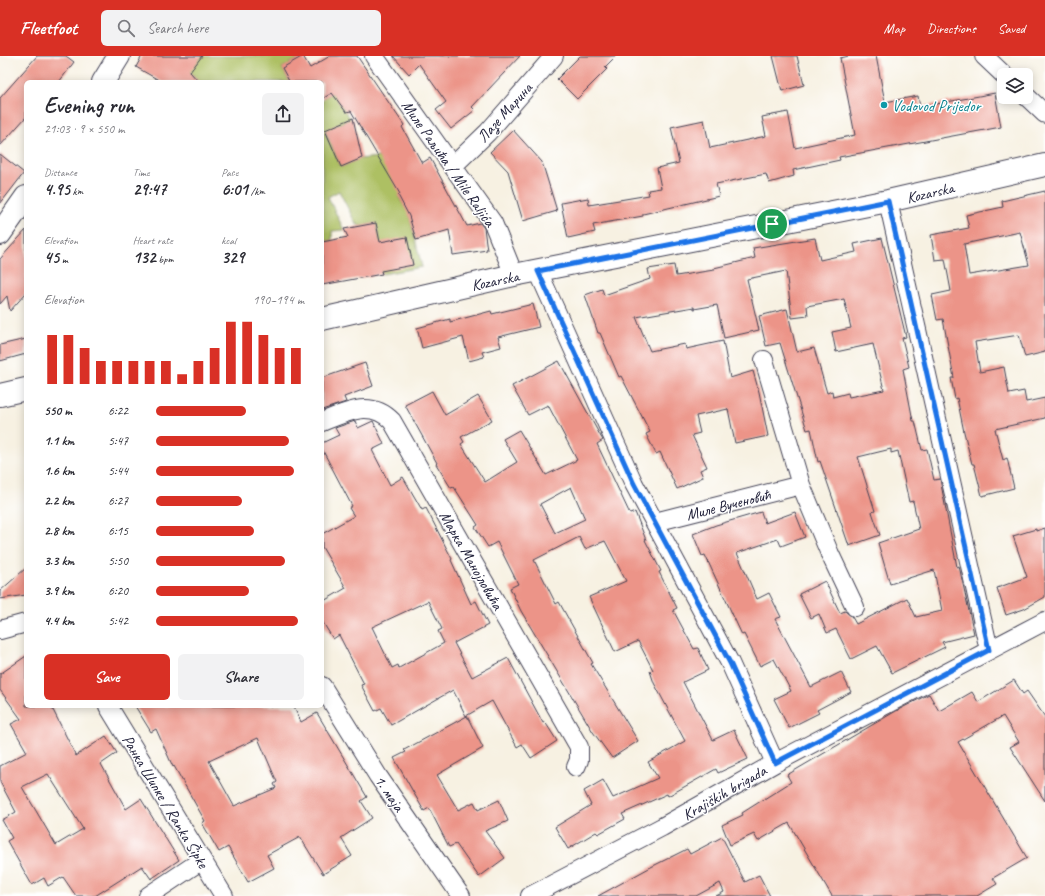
<!DOCTYPE html>
<html lang="en">
<head>
<meta charset="utf-8">
<style>
  body { margin:0; font-family:Caveat,sans-serif; background:#f2f2f3; color:#2b2b33; height:100vh; display:flex; flex-direction:column; font-size:15px; white-space:nowrap }
  * { box-sizing:border-box; margin:0 }
  p { font-size:13px; color:#7c7c81 }
  .icon { flex:none; width:22px; height:22px; fill:none; stroke:currentColor; stroke-width:2; stroke-linecap:round; stroke-linejoin:round }
  .map { position:relative; flex:1; overflow:hidden }
  .sheet { position:absolute; left:24px; top:24px; width:300px; height:628px; display:flex; flex-direction:column; background:#fff; border-radius:6px; box-shadow:0 2px 10px #0003 }
  .sheet>* { flex:none }
  .controls { position:absolute; left:997px; top:12px; display:grid; gap:8px }
  .controls a { display:grid; place-items:center; width:36px; height:36px; border-radius:6px; background:#fff; box-shadow:0 2px 10px #0003; font-size:20px }
  .pin { position:absolute; display:grid; place-items:center; width:34px; height:34px; color:#fff; margin:-17px; border:2px solid #fff; border-radius:50%; box-shadow:0 1px 4px #0007 }
  .round { display:grid; place-items:center; flex:none; width:42px; height:42px; border-radius:6px; background:#f2f2f3 }
  .summary { display:flex; align-items:center; justify-content:space-between; height:68px; padding:0 20px }
  h1 { font-size:22px; font-weight:800; line-height:30px }
  .stats { display:grid; grid-template-columns:repeat(3,1fr); gap:6px; height:68px; padding:4px 20px }
  .stats div { display:grid; align-content:center }
  .stats b { font-size:17px; font-weight:800 }
  .stats small { font-size:11px; font-weight:400 }
  .stats p { font-size:11px }
  .chart { height:112px; padding:8px 20px }
  .chart p { display:flex; justify-content:space-between }
  .chart svg { width:100%; height:72px; margin-top:4px; stroke:#d93025; stroke-width:6 }
  .primary-button { display:flex; gap:8px; margin-top:auto; padding:8px 20px }
  .primary-button a { flex:1; height:46px; border-radius:6px; background:#d93025; color:#fff; font-size:16px; font-weight:800; line-height:46px; text-align:center }
  .primary-button a+a { background:#f2f2f3; color:#2b2b33 }
  ul { padding:0 20px; list-style:none; font-size:13px }
  li { display:grid; grid-template-columns:64px 48px 1fr; align-items:center; height:30px }
  li i { height:10px; border-radius:5px; background:#d93025 }
  header { display:flex; align-items:center; gap:24px; box-sizing:border-box; height:56px; padding:0 20px; background:#d93025; color:#fff }
  header strong { font-size:19px }
  nav { display:flex; gap:22px; margin-inline-start:auto; font-size:14px }
  .search { width:280px; height:36px; background:#f2f2f3; display:flex; align-items:center; gap:10px; box-sizing:border-box; padding:0 14px; border-radius:6px; color:#7c7c81; font-size:15px }
  .map>svg:first-child { display:block }
  .green { fill:#adc064; stroke:#687150 }
  .building { fill:#ec9488; fill-rule:evenodd }
  .lines { fill:none; stroke-linecap:round; stroke-linejoin:round }
  .street-casing { stroke:#424154; stroke-width:20 }
  .secondary-casing { stroke:#424154; stroke-width:24 }
  .primary-casing { stroke:#424154; stroke-width:24 }
  .street { stroke:#fff; stroke-width:18 }
  .secondary { stroke:#fff; stroke-width:22 }
  .primary { stroke:#fff; stroke-width:22 }
  .route-casing { stroke:#fff; stroke-width:8 }
  .route { stroke:#1a73e8; stroke-width:5 }
  .culture-dot { fill:#0f9aa8; stroke:#fff; stroke-width:1.5 }
  .labels { text-anchor:middle; stroke-width:3; stroke-linejoin:round; paint-order:stroke }
  .culture-label { font-size:16px; fill:#0d838f; stroke:#fff; text-anchor:start }
  .street-label { font-size:16px; fill:#22223b; stroke:#fff }
</style>
</head>
<body>
<header>
<strong>Fleetfoot</strong>
<div class="search"><svg class="icon" aria-label="search" viewBox="0 0 24 24"><circle cx="10" cy="10" r="6"/><path d="M15 15l6 6"/></svg>Search here</div>
<nav><a>Map</a><a>Directions</a><a>Saved</a></nav>
</header>
<div class="map">
<svg width="1045" height="840" viewBox="0 0 1045 840">
  <rect width="100%" height="100%" fill="#fff"/>
  <filter id="ink" filterUnits="userSpaceOnUse"><feTurbulence type="fractalNoise" baseFrequency=".025" numOctaves="2"/><feDisplacementMap in="SourceGraphic" scale="8" xChannelSelector="R" yChannelSelector="G"/><feConvolveMatrix kernelMatrix="1 2 1 2 8 2 1 2 1" color-interpolation-filters="sRGB"/></filter>
  <filter id="wash" filterUnits="userSpaceOnUse"><feTurbulence type="fractalNoise" baseFrequency=".012" numOctaves="4" result="noise"/><feDisplacementMap in="SourceGraphic" scale="16" xChannelSelector="R" yChannelSelector="G"/><feGaussianBlur stdDeviation="0.9" result="paint"/><feColorMatrix in="noise" values="0 0 0 0 0 0 0 0 0 0 0 0 0 0 0 0 0 1.4 0 .05"/><feComposite in="paint" operator="in"/></filter>
  <g filter="url(#wash)">
    <rect width="100%" height="100%" fill="#f7f1e2"/>
    <path class="green" d="M202,0h101l-21,12 7,13 17,1h-107l-12,-14 8,-3z
      M332,37l21,29 -6,-2 -22,11 16,36 18,-8 20,-2 29,33 -10,6 11,18 13,53 -40,7 -6,-27 4,-5 -4,-19 -15,3 -5,-2 -17,-33 -11,6 16,33 -12,1v9l-10,2v-143z"/>
    <g id="blocks">
      <path class="building" d="M37,0h29l8,6 -15,20h-33v35l-26,29v-48z
        M142,0h60l-12,16 9,10h-37l-26,-15z
        M303,0l7,12 20,-12h27l47,69 -2,2 20,36 8,-5 37,68 13,-3 4,5 3,22 -34,5 -4,-25 -33,10 -7,-24 -11,-21 2,-1 -49,-83 -5,1 -14,-19 -10,6v-17h-35l2,-1 -7,-13z
        M393,0h127l-48,51 3,3 -24,19 -15,-19 10,-8 -27,-38 -10,10z
        M580,0h36l-11,11 2,2 -30,30 -20,-20z
        M773,0h24l7,29 -22,6z
        M849,0h27l9,46 33,-6 2,11 75,-14 6,34 -162,30 1,3 -47,10 1,6 -25,7 -3,-9 -50,10 3,12 -76,18v2l-50,9 2,7 -27,6 -7,-35 27,-5 1,7 60,-10 -1,-5 13,-2 -4,-20 22,-5 -8,-36 33,-7 6,28 56,-12 -4,-19 26,-5 7,36 60,-13 -15,-77z
        M353,62l9,40 -21,9 -16,-37z
        M513,74l29,32 15,49 -34,10 -15,-50 -18,-19z
        M0,98l24,19 -24,31z
        M1045,135v161l-20,5 -6,-22 -44,7 5,30 24,-5 5,27 15,-3 2,11 19,-4v20l-50,11 8,31 4,-2 7,30 -32,8 -8,-32h-2l-8,-32 -7,-34 -2,1 -4,-21h3l-11,-59 -6,1 -5,-25 19,-4 -6,-32 -10,1 -4,-25 38,-7 -3,-13 37,-8 -1,-6zM1020,176l9,33 -60,10 -5,-31z
        M376,167l4,19 27,-5 6,28 -32,6 1,3 -60,11v-43l26,-5 -4,-8z
        M26,174v63l-16,18 -3,-15 -7,8v-45z
        M815,182l5,22 36,-8 -2,-8 28,-6 24,99 -4,1 7,29 -6,2 10,52h2l7,29 5,-1 7,31 6,-1 17,88 2,-1 15,68 -32,8 3,5 -53,26 -15,-27 -26,13 -15,-30 -9,4 -8,-19 -8,4 -12,-24 26,-13 15,32 5,-2 7,6 4,7 51,-26 9,19 26,-6 -8,-41 -44,14 -12,-41 41,-14 -6,-28 -4,1 -11,-51 -7,2v-4l-33,8 17,54 -3,1 8,23 -31,11 -29,-85 -2,1 -7,-33 -4,1 -27,-87 -14,3 -7,-30 28,-7 10,43 17,-4 13,45 5,-2 1,6 15,-4 1,4 35,-7 -11,-46 -37,8 -4,-20 19,-4 -7,-29 -37,7 1,10 -16,2 -6,-47 -39,8 12,51 -35,8 -7,-33 -23,4v-2l-58,10 14,34 35,-7 1,5 37,-8 7,37 23,-7 6,21 9,44 -33,7 -7,-34 -32,7 4,17 -8,2 15,32 -7,3 3,7 -26,12 -17,-37 -4,2 -10,-20 4,-2 -29,-56 -2,1 -19,-44h-2l-13,-38 17,-6 2,6 46,-16 -2,-10 26,-4 2,11 38,-6v-2l41,-10 -2,-10z
        M533,248l6,23 -41,10 3,10 -19,5 2,5 -15,4 -6,-24 -41,11 -5,-20 33,-9v3l41,-11 1,3z
        M26,283v15l-26,7v-16z
        M559,305l42,76 2,3 -6,4 33,70 5,-2 11,28h-1l16,31 -2,1 18,36 -4,2 21,39 4,-1 10,22 -25,12 30,58 21,-10 14,29 -30,14 -2,-4 -48,27 -1,-2 -45,20 3,5 -27,15 -2,-2 -28,17 -13,-22 36,-22 -7,-14 19,-11 10,18 45,-20 -10,-16 37,-21 -31,-58 -4,-12 3,-1 -15,-29 -23,11 -26,-55 37,-16 -21,-40 -20,8 -6,-12 -45,23 22,44 3,-2 34,61 -2,1 47,77 -26,17 -19,-26 -72,-121 -11,-23 8,-4 -21,-42 -9,5 -13,-20 3,-2 -24,-38 -3,1 -15,-24 1,-1 -32,-58 27,-14 13,24 33,-19 14,24 -31,17 3,5 -3,2 24,38 32,-20 -14,-23 16,-9 27,45 31,-15 -29,-55 -20,10 -16,-29zM571,431l14,32 -30,14 -15,-29z
        M365,307l8,23 -29,11 2,5 -24,8v-32z
        M355,365l3,7 15,-7 11,23 -12,6 18,35 13,-8 19,33 4,-2 26,51 -1,1 20,44 5,-3 12,24 -34,18 18,34 36,-19 35,65 2,-1 12,19 -26,17 -9,-14 -5,3 -25,-46 -26,15 -13,-26 -62,35 -10,-17 -6,3 -14,-26 3,-1 -25,-49 -6,4 -11,-18v-19l24,-14 -24,-41v-13l32,-18 -5,-8 3,-2 -30,-57v-6l17,-8 -4,-7zM428,545l14,28 -4,2 6,12 -45,25 -1,-3 -6,3 -20,-41z
        M761,456l4,11 30,-11 10,25 -24,9 -3,-7 -41,14 20,46 12,-6 12,24 -6,2 36,68 30,-15 10,20 -34,18 2,3 -30,15 -15,-29 17,-8 -17,-32 -14,7 -16,-32 -2,1 -37,-80 -3,1 -9,-22 23,-9z
        M1045,472v69l-21,12 -18,6 -9,-27 30,-11 -14,-41 23,-7v2z
        M26,512v27l-26,4v-8z
        M26,600v50h25l25,50 30,-20 11,17 -16,11 25,45 15,-10 38,61 -28,19 -9,-13 -47,30h-19l-13,-19 -15,9 -4,-8 -12,7 -25,-44 5,-3 -10,-18 14,-8 -16,-30v-16l27,-14 -16,-28 10,-5 -21,-29v-16zM48,718l35,55 -27,16 -34,-58z
        M1014,624l9,14 4,-3 18,26v84l-35,-54 9,-5 -16,-26 -45,26 69,116 -34,20 4,6 -20,12h-145l-43,-73 -31,18 -4,-7 -24,11 -8,-20 21,-10 -1,-2 49,-31 -4,-7 109,-64 33,-17 10,17 33,-19 6,10z
        M135,650h159l7,16 16,-9 50,84 -6,4 11,17 -31,20 11,18 -29,18 -23,-37 -33,18 7,13 -26,14 -20,-35 -9,5 -17,-29 3,-2 -31,-55 -1,1 -17,-38 -5,3zM258,682l19,44 -3,2 2,4 -42,18 -25,-45z
        M467,660l16,32 -46,27 21,35 16,-8 4,8 21,-10 9,21 -23,10 20,27 -26,19 -23,-33 -7,3 -20,-39 -5,3 -30,-53 12,-6 -2,-2z
        M722,781l23,45 14,-7 11,21h-54l8,-4 -4,-9 -24,13h-98l53,-29 36,-18 3,5z"/>
    </g>
  </g>
  <g filter="url(#ink)">
    <use href="#blocks" fill-opacity="0" stroke="#424154" stroke-width="1"/>
    <g class="lines">
      <defs>
        <path id="street" d="M374,0l119,167 21,52
          M984,0l20,19
          M1026,40l19,18
          M453,110l35,-34 66,-76
          M888,145l101,449
          M538,215l96,213 96,179 45,100
          M764,304l37,125 29,69 25,53
          M322,366c24,-10 49,-23 70,-1l187,326v13l-3,7
          M655,466l146,-37
          M0,574l26,-7
          M322,630l56,90 83,120
          M108,650l116,190
          M148,840l54,-36
          M530,840l132,-69 113,-64 270,-142"/>
        <path id="secondary" d="M322,263l192,-44 374,-74 157,-36
          M0,339l26,-6"/>
        <path id="primary" d="M103,26l16,-26
          M0,178l26,-37"/>
      </defs>
      <use href="#street" class="street-casing"/>
      <use href="#secondary" class="secondary-casing"/>
      <use href="#primary" class="primary-casing"/>
      <use href="#street" class="street"/>
      <use href="#secondary" class="secondary"/>
      <use href="#primary" class="primary"/>
    </g>
  </g>
  <g class="lines" filter="url(#ink)">
    <defs>
      <path id="route" d="M888,145l101,449 -214,113 -45,-100 -96,-179 -96,-213z"/>
    </defs>
    <use href="#route" class="route-casing"/>
    <use href="#route" class="route"/>
  </g>
  <circle class="culture-dot" cx="884" cy="49" r="4"/>
  <g class="labels">
    <g class="culture-label">
      <text x="892" y="55">Vodovod Prijedor</text>
    </g>
    <g class="street-label">
      <text transform="translate(504 56) rotate(-48)" y="6">Лазе Марина</text>
      <text transform="translate(449 107) rotate(55)" y="6">Миле Раљића / Mile Raljića</text>
      <text transform="translate(930 136) rotate(-13)" y="6">Kozarska</text>
      <text transform="translate(495 224) rotate(-12)" y="6">Kozarska</text>
      <text transform="translate(728 448) rotate(-14)" y="6">Миле Вученовић</text>
      <text transform="translate(472 504) rotate(60)" y="6">Марка Манојловића</text>
      <text transform="translate(724 736) rotate(-30)" y="6">Krajiških brigada</text>
      <text transform="translate(390 737) rotate(56)" y="6">1. маја</text>
      <text transform="translate(166 745) rotate(59)" y="6">Ранка Шипке / Ranka Šipke</text>
    </g>
  </g>
</svg>
<div class="controls">
<a><svg class="icon" aria-label="layers" viewBox="0 0 24 24"><path d="M12 4l9 5-9 5-9-5zM3 14l9 5 9-5"/></svg></a>
</div>
<div class="pin" style="left:772px;top:168px;background:#1e9e55"><svg class="icon" aria-label="arrive" viewBox="0 0 24 24"><path d="M6 21V4h12l-3 4 3 4H6"/></svg></div>
<section class="sheet">
<div class="summary"><div><h1>Evening run</h1><p>21:03 · 9 × 550 m</p></div><a class="round"><svg class="icon" aria-label="share" viewBox="0 0 24 24"><path d="M12 15V3M7 8l5-5 5 5M5 13v7h14v-7"/></svg></a></div>
<div class="stats">
<div><p>Distance</p><b>4.95<small> km</small></b></div>
<div><p>Time</p><b>29:47</b></div>
<div><p>Pace</p><b>6:01<small> /km</small></b></div>
</div>
<div class="stats">
<div><p>Elevation</p><b>45<small> m</small></b></div>
<div><p>Heart rate</p><b>132<small> bpm</small></b></div>
<div><p>kcal</p><b>329</b></div>
</div>
<div class="chart"><p><span>Elevation</span>190–194 m</p>
<svg viewBox="0 0 160 44" preserveAspectRatio="none"><path d="M5 44V14M15 44V14M25 44V22M35 44V30M45 44V30M55 44V30M65 44V30M75 44V30M85 44V38M95 44V30M105 44V22M115 44V6M125 44V6M135 44V14M145 44V22M155 44V22"/></svg>
</div>
<ul>
<li><b>550 m</b>6:22<i style="width:61%"></i></li>
<li><b>1.1 km</b>5:47<i style="width:90%"></i></li>
<li><b>1.6 km</b>5:44<i style="width:93%"></i></li>
<li><b>2.2 km</b>6:27<i style="width:58%"></i></li>
<li><b>2.8 km</b>6:15<i style="width:66%"></i></li>
<li><b>3.3 km</b>5:50<i style="width:87%"></i></li>
<li><b>3.9 km</b>6:20<i style="width:63%"></i></li>
<li><b>4.4 km</b>5:42<i style="width:96%"></i></li>
</ul>
<div class="primary-button"><a>Save</a><a>Share</a></div>
</section>
</div>
</body>
</html>
